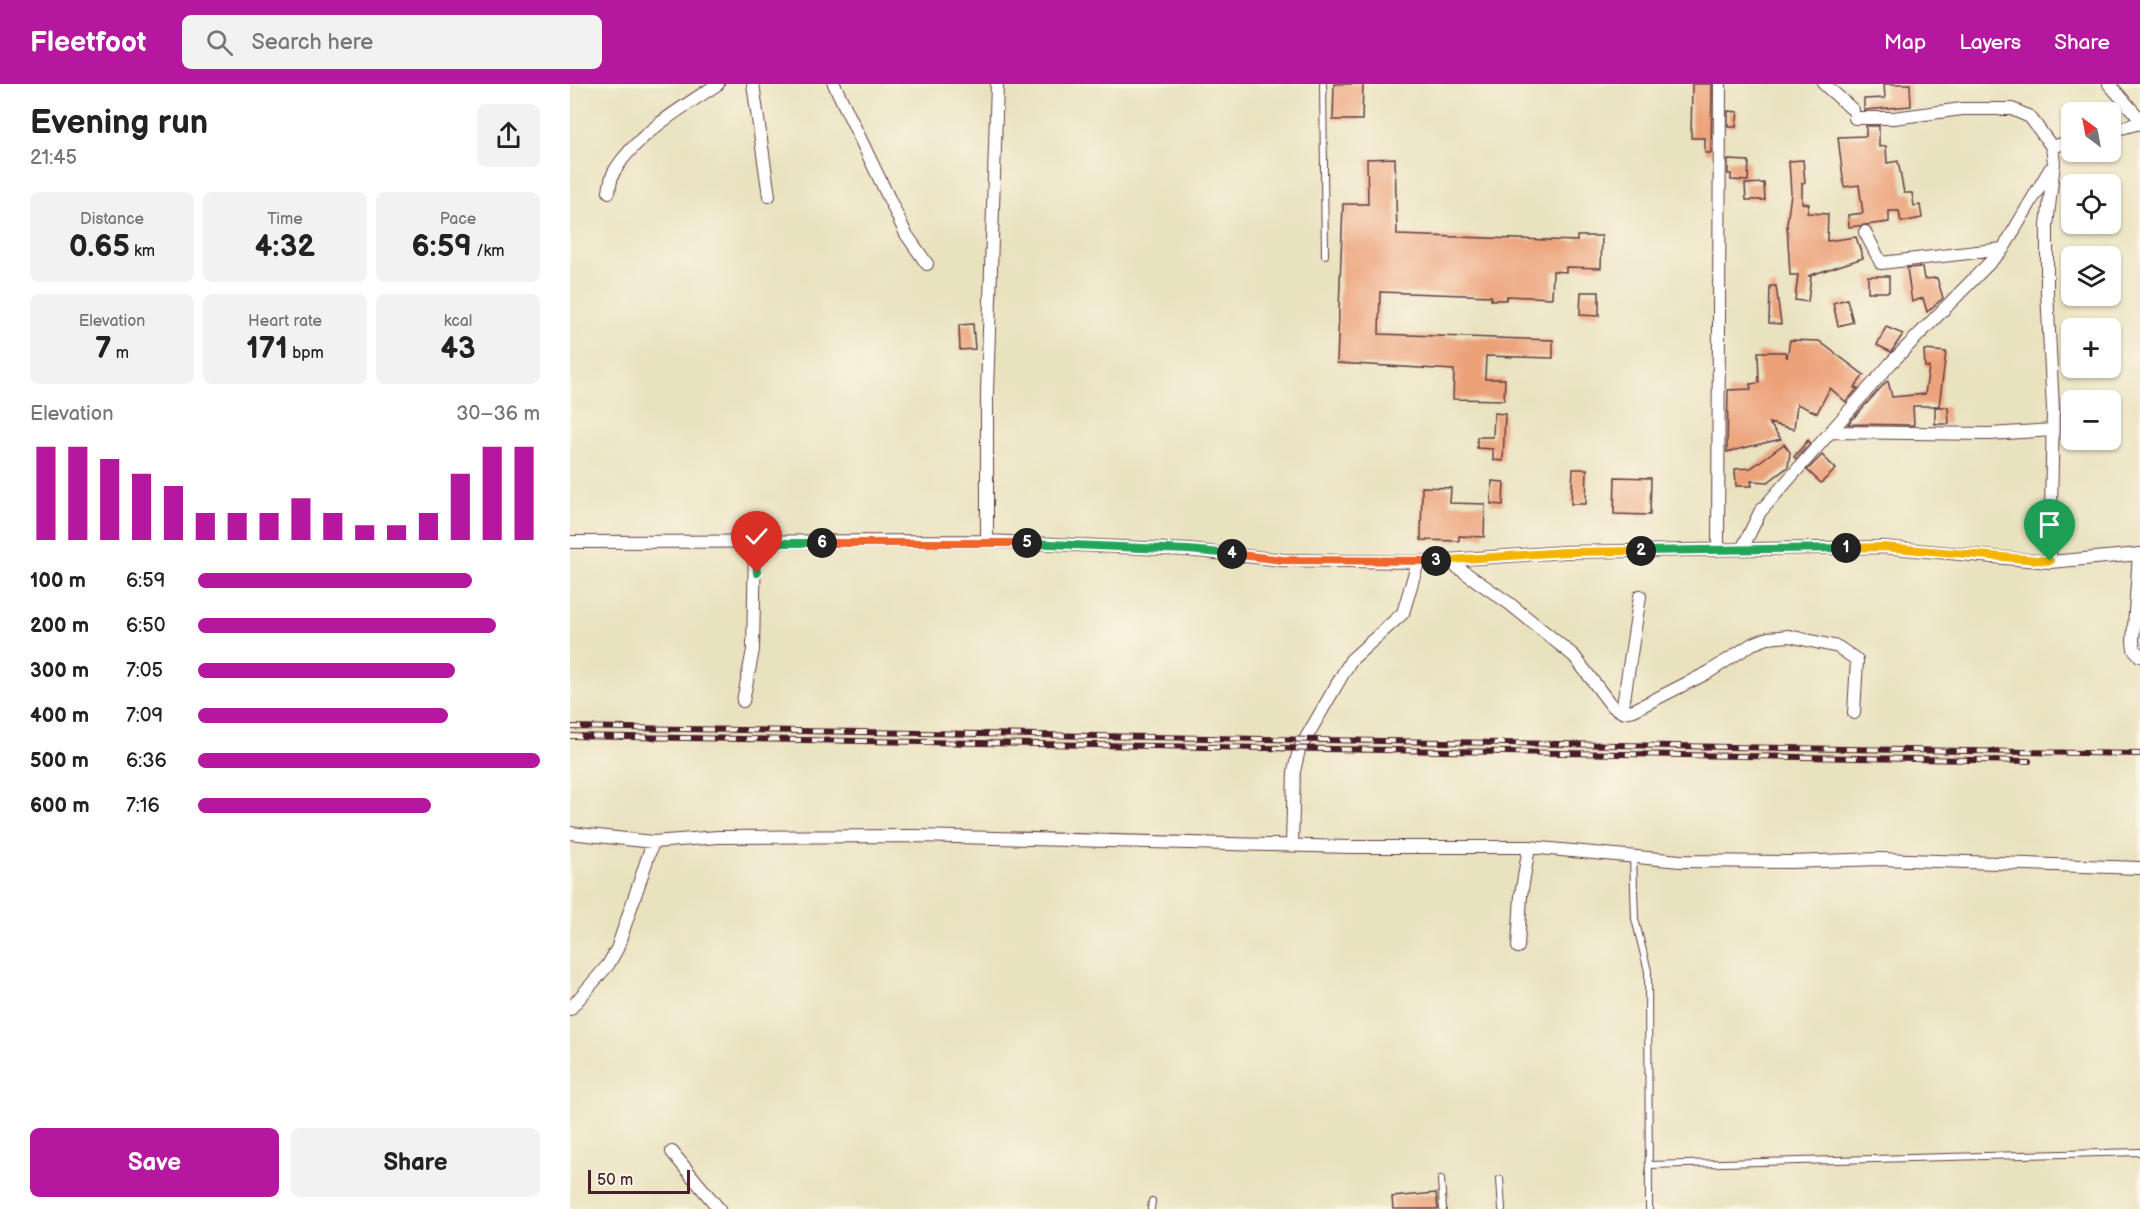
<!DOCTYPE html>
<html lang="en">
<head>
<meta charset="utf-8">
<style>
  body { margin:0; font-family:"Balsamiq Sans",sans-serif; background:#f2f2f2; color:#222; height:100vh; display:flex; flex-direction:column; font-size:22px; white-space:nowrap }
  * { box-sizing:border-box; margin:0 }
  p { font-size:20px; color:#767676 }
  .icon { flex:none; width:33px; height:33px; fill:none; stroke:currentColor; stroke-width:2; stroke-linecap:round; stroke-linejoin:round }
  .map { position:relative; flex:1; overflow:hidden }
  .details { display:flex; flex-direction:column; background:#fff; width:570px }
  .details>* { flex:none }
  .needle { width:39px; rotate:328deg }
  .controls { position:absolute; left:1491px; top:18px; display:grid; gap:12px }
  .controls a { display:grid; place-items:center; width:60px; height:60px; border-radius:9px; background:#fff; box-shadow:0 2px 4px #0004; font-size:30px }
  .scale { position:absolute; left:18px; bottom:15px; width:102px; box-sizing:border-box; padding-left:6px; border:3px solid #4a1f2b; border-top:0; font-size:16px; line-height:21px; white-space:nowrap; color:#4a1f2b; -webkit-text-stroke:4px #fcf5e5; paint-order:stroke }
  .pin { position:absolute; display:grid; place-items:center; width:51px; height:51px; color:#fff; margin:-62px -26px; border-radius:50% 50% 50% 0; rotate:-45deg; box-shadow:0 0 6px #0007 }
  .pin .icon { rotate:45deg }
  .km { position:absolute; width:30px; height:30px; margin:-15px; border-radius:50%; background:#222; color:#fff; font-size:16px; line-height:30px; text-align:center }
  .round { display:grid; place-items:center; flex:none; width:63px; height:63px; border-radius:9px; background:#f2f2f2 }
  .head { display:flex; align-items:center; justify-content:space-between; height:102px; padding:0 30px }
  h1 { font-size:33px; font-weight:800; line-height:45px }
  .stats { display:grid; grid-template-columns:repeat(3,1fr); gap:9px; height:102px; padding:6px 30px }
  .stats div { display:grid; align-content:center; border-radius:9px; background:#f2f2f2; text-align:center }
  .stats b { font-size:30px; font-weight:800 }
  .stats small { font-size:16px; font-weight:400 }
  .stats p { font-size:16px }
  .chart { height:168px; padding:12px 30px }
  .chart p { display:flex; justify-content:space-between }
  .chart svg { width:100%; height:108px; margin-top:6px; stroke:#b5179e; stroke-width:6 }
  .primary-button { display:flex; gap:12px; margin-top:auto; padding:12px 30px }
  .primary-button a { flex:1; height:69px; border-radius:9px; background:#b5179e; color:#fff; font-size:24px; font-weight:800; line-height:69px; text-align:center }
  .primary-button a+a { background:#f2f2f2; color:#222 }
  ul { padding:0 30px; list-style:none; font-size:20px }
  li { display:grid; grid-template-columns:96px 72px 1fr; align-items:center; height:45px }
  li i { height:15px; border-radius:8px; background:#b5179e }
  header { display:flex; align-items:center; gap:36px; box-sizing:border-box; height:84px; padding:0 30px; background:#b5179e; color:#fff }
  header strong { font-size:28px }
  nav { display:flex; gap:33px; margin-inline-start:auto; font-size:21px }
  .search { width:420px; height:54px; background:#f2f2f2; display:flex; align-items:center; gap:15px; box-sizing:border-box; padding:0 21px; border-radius:9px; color:#767676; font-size:22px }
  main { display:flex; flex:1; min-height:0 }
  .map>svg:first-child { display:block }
  .building { fill:#eca179 }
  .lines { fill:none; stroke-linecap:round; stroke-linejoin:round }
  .service-casing { stroke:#623c41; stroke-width:8 }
  .minor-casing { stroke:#623c41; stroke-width:14 }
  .service { stroke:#fff; stroke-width:6 }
  .minor { stroke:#fff; stroke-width:12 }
  .rail-casing { stroke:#4a1f2b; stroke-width:6 }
  .rail { stroke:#fcf5e5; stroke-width:4; stroke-dasharray:11; stroke-linecap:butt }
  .split-1-casing { stroke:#fff; stroke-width:12 }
  .split-2-casing { stroke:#fff; stroke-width:12 }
  .split-3-casing { stroke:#fff; stroke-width:12 }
  .split-4-casing { stroke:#fff; stroke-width:12 }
  .split-5-casing { stroke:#fff; stroke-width:12 }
  .split-6-casing { stroke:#fff; stroke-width:12 }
  .split-7-casing { stroke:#fff; stroke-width:12 }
  .split-1 { stroke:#f5b400; stroke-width:8 }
  .split-2 { stroke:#22a559; stroke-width:8 }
  .split-3 { stroke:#f5b400; stroke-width:8 }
  .split-4 { stroke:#f0652b; stroke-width:8 }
  .split-5 { stroke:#22a559; stroke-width:8 }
  .split-6 { stroke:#f0652b; stroke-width:8 }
  .split-7 { stroke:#22a559; stroke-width:8 }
</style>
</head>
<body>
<header>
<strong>Fleetfoot</strong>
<div class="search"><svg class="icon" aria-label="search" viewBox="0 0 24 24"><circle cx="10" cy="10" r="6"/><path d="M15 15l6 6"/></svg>Search here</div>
<nav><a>Map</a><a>Layers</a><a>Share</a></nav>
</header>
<main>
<section class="details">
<div class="head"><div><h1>Evening run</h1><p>21:45</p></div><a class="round"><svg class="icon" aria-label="share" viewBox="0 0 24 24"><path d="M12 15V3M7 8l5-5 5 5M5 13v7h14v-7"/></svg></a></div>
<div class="stats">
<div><p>Distance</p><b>0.65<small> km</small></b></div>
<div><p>Time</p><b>4:32</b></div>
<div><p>Pace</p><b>6:59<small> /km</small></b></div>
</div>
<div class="stats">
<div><p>Elevation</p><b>7<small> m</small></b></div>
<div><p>Heart rate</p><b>171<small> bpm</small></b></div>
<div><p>kcal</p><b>43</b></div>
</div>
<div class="chart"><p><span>Elevation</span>30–36 m</p>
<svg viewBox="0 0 160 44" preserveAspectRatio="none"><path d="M5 44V6M15 44V6M25 44V11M35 44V17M45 44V22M55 44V33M65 44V33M75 44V33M85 44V27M95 44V33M105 44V38M115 44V38M125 44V33M135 44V17M145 44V6M155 44V6"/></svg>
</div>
<ul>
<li><b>100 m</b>6:59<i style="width:80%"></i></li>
<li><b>200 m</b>6:50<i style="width:87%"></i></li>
<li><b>300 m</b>7:05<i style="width:75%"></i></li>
<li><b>400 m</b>7:09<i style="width:73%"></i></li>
<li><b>500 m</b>6:36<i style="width:100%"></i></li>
<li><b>600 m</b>7:16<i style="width:68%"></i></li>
</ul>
<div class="primary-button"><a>Save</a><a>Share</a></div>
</section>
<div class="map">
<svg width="1570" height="1125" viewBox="0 0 1570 1125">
  <rect width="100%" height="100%" fill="#fcf5e5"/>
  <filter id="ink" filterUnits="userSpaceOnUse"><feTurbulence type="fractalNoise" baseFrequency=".0167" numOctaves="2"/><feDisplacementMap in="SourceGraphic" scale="12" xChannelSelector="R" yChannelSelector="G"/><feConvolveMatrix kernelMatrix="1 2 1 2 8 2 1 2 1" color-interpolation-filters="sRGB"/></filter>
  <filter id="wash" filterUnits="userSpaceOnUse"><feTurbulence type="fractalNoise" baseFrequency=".008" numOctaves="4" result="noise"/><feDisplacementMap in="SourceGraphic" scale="24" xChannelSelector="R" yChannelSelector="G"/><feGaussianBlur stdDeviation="1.35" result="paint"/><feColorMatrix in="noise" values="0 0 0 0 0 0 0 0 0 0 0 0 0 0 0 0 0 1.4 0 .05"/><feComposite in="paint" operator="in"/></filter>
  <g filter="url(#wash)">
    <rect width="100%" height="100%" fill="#e9e2bf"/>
    <g id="blocks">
      <path class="building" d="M764,0h29l-1,36h-29z
        M1122,0h20l-1,69h-6v-15h-14z
        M1314,0h26l1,22 -47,4v-11l21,-1z
        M1158,27l10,1 -2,15h-8z
        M1296,42h13v21l7,-1 1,17 11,-2 6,32h8l2,13 6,-1 2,13 -21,4 -2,-11h-10v11l-40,5 -1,-12 15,-2 -4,-28 -15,2 -6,-50 28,-1z
        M825,74l2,77 180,6v-5h25l-1,32 -35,-1v5l-13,-1 -1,27 -45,-2 -1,4h-15v-4l-111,-4 -1,42 174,6v18l-67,-2 -1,23h20l-1,21 -51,-1 1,-29 -117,-7 6,-159h25l-1,-45z
        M1158,76l21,1 -1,20 -17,-1v-6h-3z
        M1233,76l2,23h-3v20l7,1 -2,9 21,1 -1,27 29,-4 7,21 -55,18h3l-3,26 -13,-2 3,-25h-8l-3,-51 4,-31 -2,-32z
        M1194,99l1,17h-19l-1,-16z
        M1352,183l2,12 13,-1 6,20 -16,14 -4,-14 -11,4 -5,-34z
        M1298,192h21v16h-21z
        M1200,202h6l5,38 -12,-1z
        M1011,208h18v24l-19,-1z
        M1277,215l6,23 -15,4 -5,-23z
        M403,240l2,25 -15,1 -1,-25z
        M1316,243l17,7 -12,18 -14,-7z
        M1220,256l29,1 45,34 -10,13h4l-12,14 -16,-14 -13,25 -20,-9 -3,25 -25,-6 12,16 -54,13 1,-62 23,-1 -1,-5 9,-1 -1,-31h27l2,6z
        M1354,266l22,2 -7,54h-26l1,19 -66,-1 38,-42 2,-1 4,16 33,-3 4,-27h-4z
        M1365,323h13l1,17h-14z
        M924,329l11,1 -2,47 -10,-1v-11l-16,-1v-11h16z
        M1238,356l2,3 -14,16 -2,-2z
        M1214,360l6,8 -2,15 -20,15 -17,-1 1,5h-16l-1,-17 16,-1z
        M1252,371l14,14 -15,14 -14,-13z
        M1003,385h14l-1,35h-15z
        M1045,393l36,1 -1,37 -36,-1z
        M922,397l12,1 -1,23 -12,-1z
        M852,403l29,1 -1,15 35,1 -1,33 -25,-1v5l-38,-1z
        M866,1109l2,16h-45l-1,-12z"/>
    </g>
  </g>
  <g filter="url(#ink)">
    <use href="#blocks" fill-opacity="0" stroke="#623c41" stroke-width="1.5"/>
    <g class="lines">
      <defs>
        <path id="service" d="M753,0l2,171
          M1063,773l2,62 13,52 1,238
          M1079,1081l491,-13
          M871,1095l2,30
          M930,1095l2,30
          M581,1125l1,-8"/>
        <path id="minor" d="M183,0l16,112
          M264,0l72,150 21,30
          M1254,0l29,26
          M1539,0l31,35
          M1285,34h39l68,-9h50l18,8 22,30 2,16 -7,62v67l6,117 -3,153
          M1540,47l30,-8
          M1482,63l20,-6
          M39,108c1,-7 2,-16 6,-22 23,-37 68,-63 103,-86
          M1295,148l16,31 122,-14
          M1262,348l158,2 63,-4
          M417,457v-149l10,-308
          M0,458l417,-1 201,9 95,10 135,2 147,-10 318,-5 167,15 90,-8
          M1148,465l2,-465
          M1172,465l18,-37 131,-149 112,-114 47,-80
          M1569,470l-6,87 1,8 6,7
          M877,476l63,44 64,52 37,49 11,7 12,-2 75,-38 43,-28 16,-6 21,-2 49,11 19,13 -3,53
          M173,617l10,-51 2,-107
          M1052,628l18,-116
          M0,749l83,9 65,-5 197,-1 435,11h179l151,14 110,1 90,-3 260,9
          M722,760l2,-73 5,-21 52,-90 52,-47 15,-51
          M948,863l3,-52 8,-48
          M0,925l38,-44 9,-16 36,-107
          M102,1068l47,57"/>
      </defs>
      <use href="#service" class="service-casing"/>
      <use href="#minor" class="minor-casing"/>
      <use href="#service" class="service"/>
      <use href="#minor" class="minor"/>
      <defs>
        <path id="rail" d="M0,643l1570,27
          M0,652l1459,25"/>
      </defs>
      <use href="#rail" class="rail-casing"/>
      <use href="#rail" class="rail"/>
    </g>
  </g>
  <g class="lines" filter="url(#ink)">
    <defs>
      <path id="split-1" d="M1276,464l37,-1 167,14"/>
      <path id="split-2" d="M1071,467l205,-3"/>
      <path id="split-3" d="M866,477l129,-9 76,-1"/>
      <path id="split-4" d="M662,470l51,6 153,1"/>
      <path id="split-5" d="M457,459l161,7 44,4"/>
      <path id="split-6" d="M252,459h205"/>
      <path id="split-7" d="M187,489l-2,-30h67"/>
    </defs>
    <use href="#split-1" class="split-1-casing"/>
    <use href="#split-2" class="split-2-casing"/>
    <use href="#split-3" class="split-3-casing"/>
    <use href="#split-4" class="split-4-casing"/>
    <use href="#split-5" class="split-5-casing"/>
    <use href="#split-6" class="split-6-casing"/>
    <use href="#split-7" class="split-7-casing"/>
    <use href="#split-1" class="split-1"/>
    <use href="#split-2" class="split-2"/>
    <use href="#split-3" class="split-3"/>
    <use href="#split-4" class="split-4"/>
    <use href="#split-5" class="split-5"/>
    <use href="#split-6" class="split-6"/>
    <use href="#split-7" class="split-7"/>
  </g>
</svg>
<div class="controls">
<a><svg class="needle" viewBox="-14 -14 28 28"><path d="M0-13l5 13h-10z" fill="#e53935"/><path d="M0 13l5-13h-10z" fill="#767676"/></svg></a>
<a><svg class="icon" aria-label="locate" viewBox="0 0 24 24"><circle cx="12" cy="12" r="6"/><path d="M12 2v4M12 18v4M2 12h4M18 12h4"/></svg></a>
<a><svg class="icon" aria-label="layers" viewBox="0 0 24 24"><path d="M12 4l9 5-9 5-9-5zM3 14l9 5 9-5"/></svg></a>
<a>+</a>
<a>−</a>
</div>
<div class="scale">50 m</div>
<div class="pin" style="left:1480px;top:477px;background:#1e9e55"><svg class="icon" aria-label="arrive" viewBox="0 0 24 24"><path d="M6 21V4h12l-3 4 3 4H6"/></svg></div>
<div class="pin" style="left:187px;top:489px;background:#d93025"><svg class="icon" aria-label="check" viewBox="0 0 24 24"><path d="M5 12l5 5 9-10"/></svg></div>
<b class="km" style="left:1276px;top:464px">1</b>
<b class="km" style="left:1071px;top:467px">2</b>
<b class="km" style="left:866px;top:477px">3</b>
<b class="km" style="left:662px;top:470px">4</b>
<b class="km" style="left:457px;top:459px">5</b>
<b class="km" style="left:252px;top:459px">6</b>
</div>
</main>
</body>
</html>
